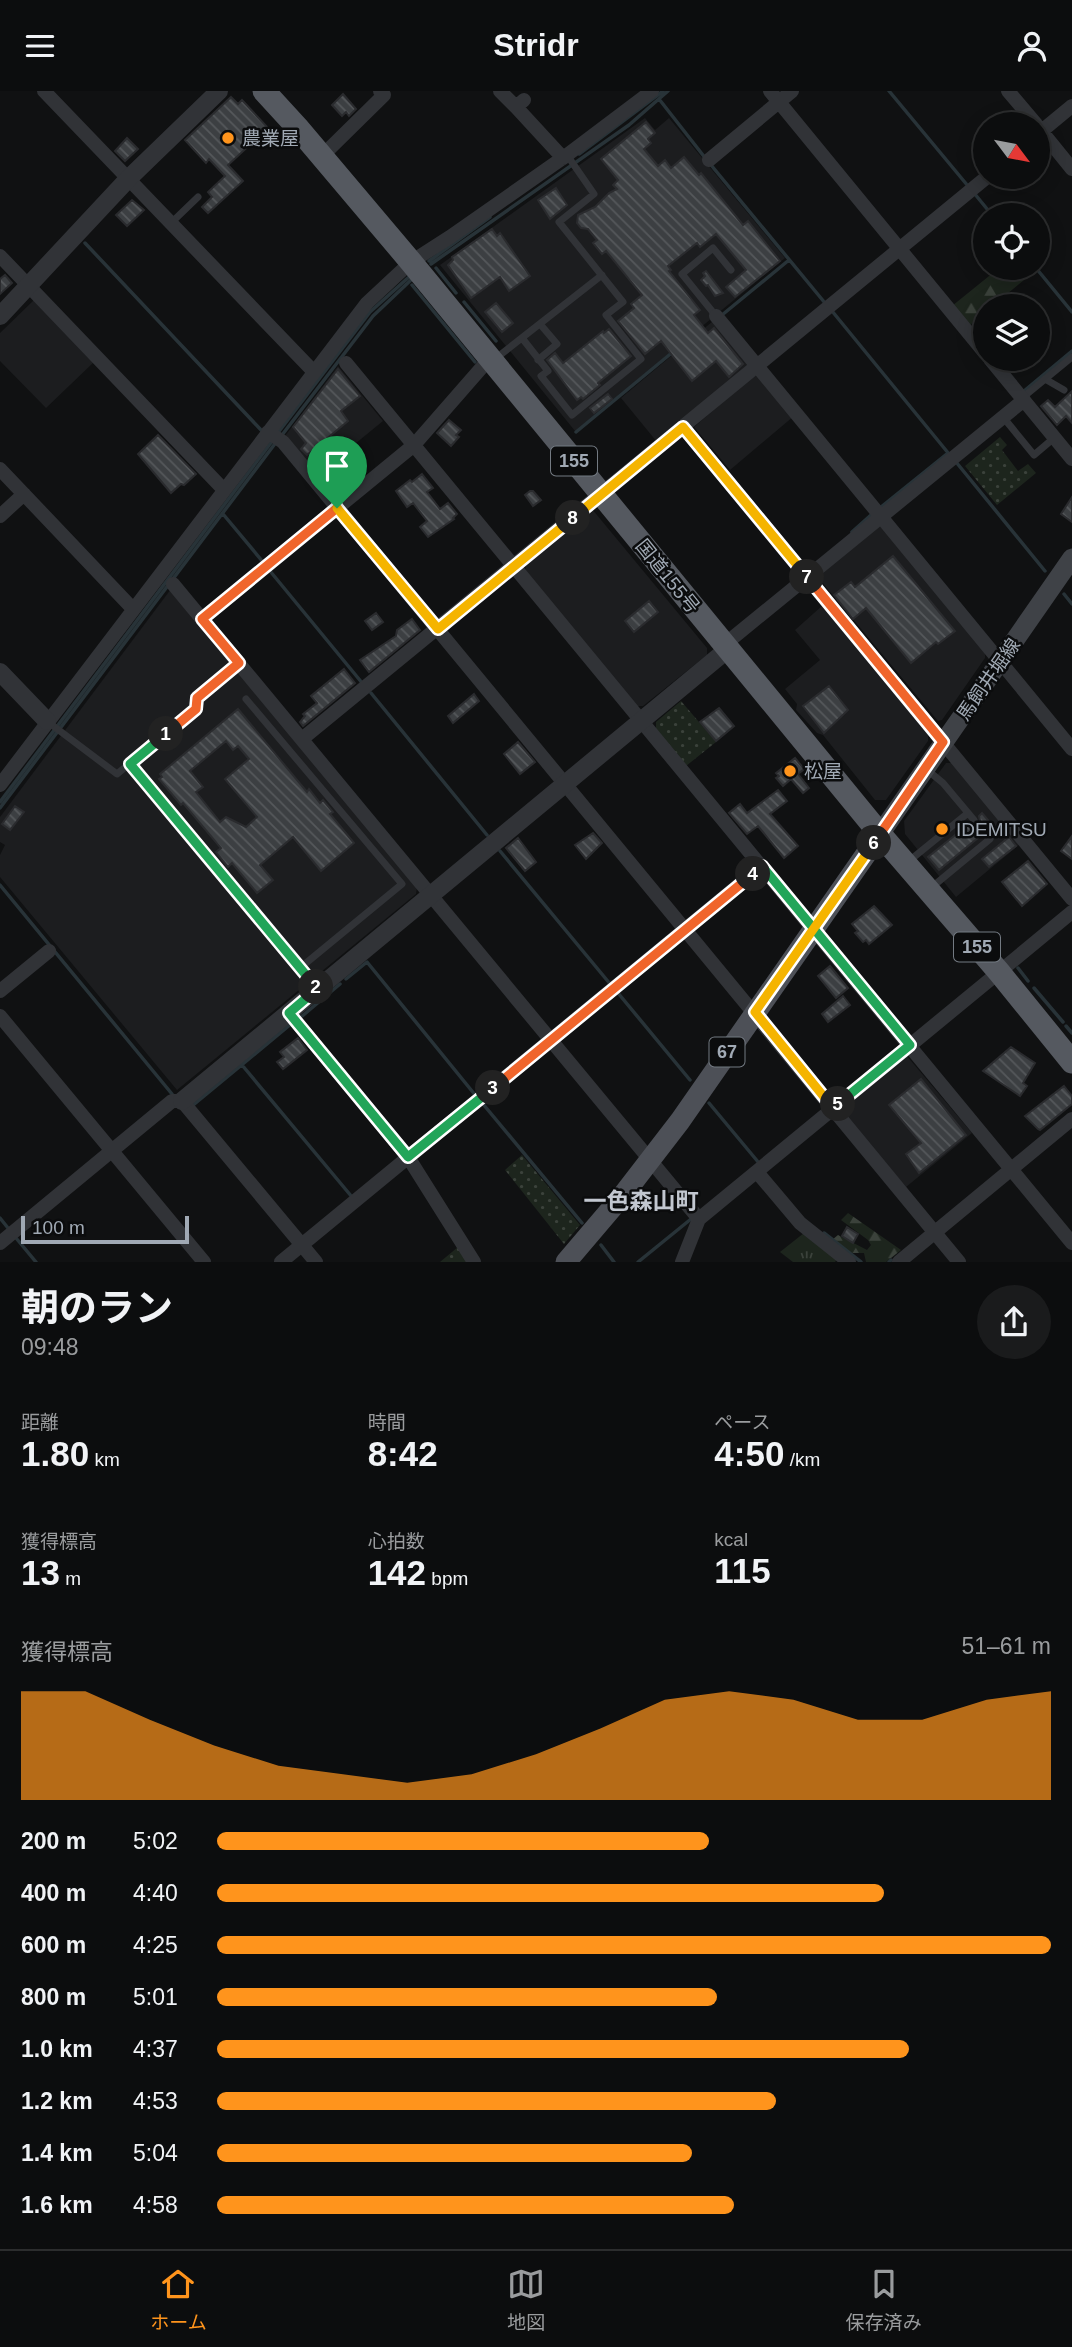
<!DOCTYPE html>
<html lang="ja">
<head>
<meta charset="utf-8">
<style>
  body { margin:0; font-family:Helvetica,"Noto Sans JP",sans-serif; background:#1a1b1c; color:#f1f3f6; height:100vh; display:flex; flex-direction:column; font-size:26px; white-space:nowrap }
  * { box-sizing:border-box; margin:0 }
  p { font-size:23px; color:#9a9c9e }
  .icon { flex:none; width:38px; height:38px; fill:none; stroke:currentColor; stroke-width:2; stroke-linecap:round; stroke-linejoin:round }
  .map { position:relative; height:1171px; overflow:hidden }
  .panel { display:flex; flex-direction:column; background:#0c0d0e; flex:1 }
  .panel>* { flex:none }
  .needle { width:46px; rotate:122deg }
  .controls { position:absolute; left:973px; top:21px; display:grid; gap:14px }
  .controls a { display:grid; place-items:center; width:77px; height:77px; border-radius:50%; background:#0c0d0e; box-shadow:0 4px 18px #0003,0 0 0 2px #2c2d2e; font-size:35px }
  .scale { position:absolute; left:21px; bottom:18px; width:168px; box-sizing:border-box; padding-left:7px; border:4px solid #a0a9b4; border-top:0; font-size:19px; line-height:24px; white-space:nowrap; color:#a0a9b4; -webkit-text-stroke:5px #0b0c0d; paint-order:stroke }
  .pin { position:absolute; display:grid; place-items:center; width:60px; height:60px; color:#fff; margin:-72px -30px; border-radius:50% 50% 50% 0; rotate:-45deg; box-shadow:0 0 7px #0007 }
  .pin .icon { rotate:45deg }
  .km { position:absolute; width:35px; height:35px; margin:-18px; border-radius:50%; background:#222; color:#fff; font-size:19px; line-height:35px; text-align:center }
  .round { display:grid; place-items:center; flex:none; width:74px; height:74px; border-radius:37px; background:#1a1b1c }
  .overview { display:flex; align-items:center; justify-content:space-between; height:119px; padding:0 21px }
  h1 { font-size:38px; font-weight:700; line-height:52px }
  .figures { display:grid; grid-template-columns:repeat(3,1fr); gap:10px; height:119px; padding:7px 21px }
  .figures div { display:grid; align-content:center }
  .figures b { font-size:35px; font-weight:700 }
  .figures small { font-size:19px; font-weight:400 }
  .figures p { font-size:19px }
  .chart { height:196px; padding:14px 21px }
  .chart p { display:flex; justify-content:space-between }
  .chart svg { width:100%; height:126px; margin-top:7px; fill:#ff941c; opacity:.7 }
  ul { padding:0 21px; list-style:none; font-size:23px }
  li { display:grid; grid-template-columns:112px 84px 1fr; align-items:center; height:52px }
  li i { height:18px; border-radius:9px; background:#ff941c }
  header { display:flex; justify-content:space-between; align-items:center; height:91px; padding:0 21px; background:#0c0d0e; font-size:32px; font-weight:700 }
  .menu { display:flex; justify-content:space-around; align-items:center; height:98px; border-top:2px solid #2c2d2e; background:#0c0d0e; font-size:19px; color:#9a9c9e }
  .menu a { display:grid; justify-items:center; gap:4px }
  .menu .on { color:#ff941c }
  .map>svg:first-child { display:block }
  .built { fill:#1c1d1f }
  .grass { fill:url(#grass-dots) }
  .forest { fill:url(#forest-firs) }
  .park { fill:url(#park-tufts) }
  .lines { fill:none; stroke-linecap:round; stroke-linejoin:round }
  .stream { stroke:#283338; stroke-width:3.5 }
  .building { fill:url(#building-back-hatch); stroke:#2a2b2e; stroke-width:2; fill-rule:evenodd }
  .service { stroke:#313337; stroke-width:7 }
  .minor { stroke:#313337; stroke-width:14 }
  .tertiary { stroke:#313337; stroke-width:18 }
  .secondary { stroke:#3f4247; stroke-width:19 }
  .primary { stroke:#4d5057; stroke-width:21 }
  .trunk { stroke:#555960; stroke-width:23 }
  .split-1-casing { stroke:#fff; stroke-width:14 }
  .split-2-casing { stroke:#fff; stroke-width:14 }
  .split-3-casing { stroke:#fff; stroke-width:14 }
  .split-4-casing { stroke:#fff; stroke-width:14 }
  .split-5-casing { stroke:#fff; stroke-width:14 }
  .split-6-casing { stroke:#fff; stroke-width:14 }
  .split-7-casing { stroke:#fff; stroke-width:14 }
  .split-8-casing { stroke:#fff; stroke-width:14 }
  .split-9-casing { stroke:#fff; stroke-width:14 }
  .split-1 { stroke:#f0652b; stroke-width:9 }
  .split-2 { stroke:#22a559; stroke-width:9 }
  .split-3 { stroke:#22a559; stroke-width:9 }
  .split-4 { stroke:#f0652b; stroke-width:9 }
  .split-5 { stroke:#22a559; stroke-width:9 }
  .split-6 { stroke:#f5b400; stroke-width:9 }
  .split-7 { stroke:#f0652b; stroke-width:9 }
  .split-8 { stroke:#f5b400; stroke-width:9 }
  .split-9 { stroke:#f5b400; stroke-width:9 }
  .poi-dot { fill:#ff941c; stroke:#0b0c0d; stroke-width:2.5 }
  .labels { text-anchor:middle; stroke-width:5; stroke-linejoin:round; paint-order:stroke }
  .shield { fill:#0b0c0d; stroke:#737a82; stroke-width:2 }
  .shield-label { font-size:18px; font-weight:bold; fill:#a0a9b4 }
  .poi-label { font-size:19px; fill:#a0a9b4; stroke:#0b0c0d; text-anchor:start }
  .street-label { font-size:19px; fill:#a0a9b4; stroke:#0b0c0d }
  .quarter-label { font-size:23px; font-weight:bold; fill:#c2c7d0; stroke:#0b0c0d }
</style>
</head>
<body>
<header><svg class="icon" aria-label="menu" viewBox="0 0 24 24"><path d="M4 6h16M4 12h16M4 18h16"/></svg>Stridr<svg class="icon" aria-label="person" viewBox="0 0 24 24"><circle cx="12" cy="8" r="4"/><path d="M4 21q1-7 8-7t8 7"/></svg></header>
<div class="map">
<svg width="1072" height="1171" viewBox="0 0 1072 1171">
  <defs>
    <pattern id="grass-dots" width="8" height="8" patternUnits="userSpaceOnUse" patternTransform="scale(1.75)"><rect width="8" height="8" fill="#1d251d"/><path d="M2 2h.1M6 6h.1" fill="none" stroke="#3b423b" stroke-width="1.8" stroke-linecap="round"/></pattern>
    <pattern id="forest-firs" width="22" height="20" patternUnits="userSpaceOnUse" patternTransform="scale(1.75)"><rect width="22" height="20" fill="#1d251d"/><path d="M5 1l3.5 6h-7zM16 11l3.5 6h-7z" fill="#3b423b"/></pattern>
    <pattern id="park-tufts" width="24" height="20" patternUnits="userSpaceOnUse" patternTransform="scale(1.75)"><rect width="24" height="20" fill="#1d251d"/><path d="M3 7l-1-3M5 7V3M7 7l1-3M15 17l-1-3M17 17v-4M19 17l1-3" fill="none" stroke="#3b423b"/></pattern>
    <pattern id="building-back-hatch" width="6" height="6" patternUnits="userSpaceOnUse" patternTransform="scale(1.75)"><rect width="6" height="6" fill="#3c3f42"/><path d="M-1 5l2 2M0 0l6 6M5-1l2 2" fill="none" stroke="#55585b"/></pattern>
  </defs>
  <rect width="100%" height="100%" fill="#101112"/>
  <path class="built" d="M645,27l10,12 14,-12 116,140 -210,173 -135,-166z
    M35,208l59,63 -48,46 -46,-47v-28z
    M713,230l35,42 -1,6 -90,73 -36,-44z
    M338,275l45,55 -66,54 -32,-39z
    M753,285h8l33,40 -64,54 -36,-43z
    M592,418l115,139v7l-64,51h-7l-111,-134 1,-8z
    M876,436h7l102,123v8l-43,62 -4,1 -122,-146z
    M171,498l246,298 -1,7 -239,196 -177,-213v-22l5,-10 -5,-3v-25z
    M823,514l105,128v8l-42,59h-11l-52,-65 -6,-2 -21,-23 1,-6 -12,-15 35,-29 -25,-30z
    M946,672h6l68,81 -64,53 -51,-63 -1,-13z
    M906,964l66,78 -66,54 -63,-74 1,-8z"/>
  <path class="grass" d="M1000,346l7,8 -5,5 16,21 10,-7 8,9 -39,32 -32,-39z
    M681,610l35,41 -30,24 -30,-36v-8z
    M522,1064l58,70 -16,19 -59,-74z
    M458,1156l10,15h-28z"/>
  <path class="forest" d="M999,177h32l3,4 -42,34h-7v6l-16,14 -17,-20z
    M848,1122l53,37 -15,12h-20l-2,-9h-12l-20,-13 6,-5 29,15 4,-5 -3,-5 -27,-20z"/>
  <path class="park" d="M804,1142l33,26 -2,3h-42l-13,-10z"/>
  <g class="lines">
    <path class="stream" d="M889,0l79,95
      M659,8l47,60
      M579,63l84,-63
      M711,74l114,138
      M974,102l18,22
      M85,152l177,188
      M429,170l61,-44
      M431,173l198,-139 39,-34
      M436,177l20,25
      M1036,177l36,44
      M412,194l63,77
      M464,211l32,39
      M832,220l117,143
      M722,224l67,-55
      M1024,300l48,-40
      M576,341l98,-81
      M277,343l93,-122 40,-36
      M282,344l91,-119 39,-37
      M956,371l89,109
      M881,416l67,-54
      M223,423l40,48
      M852,441l19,-17
      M270,480l93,113
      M1064,503l8,10
      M371,602l116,142
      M0,711l273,-362
      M0,717l277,-367
      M500,760l111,134
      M0,794l172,209
      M1018,877l10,13
      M346,888l21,-17 109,134
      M1034,897l29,34
      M618,902l72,87
      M301,926l39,-33
      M1066,935l6,7
      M242,974l110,132
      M709,1012l50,60
      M483,1013l99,119
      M192,1015l99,-82
      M0,1127l8,10
      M824,1142l37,29
      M16,1147l20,24
      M601,1154l13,17
      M638,1171l53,-43
      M889,1171l2,-2"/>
  </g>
  <path class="building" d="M343,3l13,15 -7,7 -3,-4 -4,4 -10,-11z
    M231,6l7,7 4,-4 26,28 -40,37 15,16 -35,32 -6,-6 10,-10 -4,-5 17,-16 -16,-17 -3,4 -21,-23z
    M646,31l9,11 -7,6 3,4 -7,6 14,17 7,-6 6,8 13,-11 15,18 2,-2 42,52 5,-4 32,40 -45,36 -9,-10 20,-17 -30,-36 -16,13 -3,-4 -29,23 3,4 -2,1 31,39 -6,5 14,18 6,-5 29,36 -14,13 -13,-16 -24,20 -31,-40 -16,13 -27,-33 16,-13 -3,-4 11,-9 -36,-44 -4,3 -9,-11 4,-3 -9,-11 -7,-1 -4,-5 1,-8 17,-8 14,-14 8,-4 -4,-4 5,-5 -17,-21z
    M127,47l11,11 -13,12 -10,-10z
    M556,97l11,17 -17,14 -12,-19z
    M132,109l12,10 -17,16 -11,-11z
    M492,138l5,7 3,-3 30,43 -21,15 -9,-14 -29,21 -23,-33 5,-5 -1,-3z
    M706,180l17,22 -8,3 -7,-11 -2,1 -5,-6 4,-4 -2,-3z
    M5,184l7,8 -12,11v-15z
    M496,212l17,20 -11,9 -17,-20z
    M609,238l22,27 -33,27 2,2 -17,14 -2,-2 -4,3 -30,-40 8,-7 8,10 40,-32 1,2z
    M338,278l22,27 -19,15 7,10 -41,34 -6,-6 5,-6 -13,-16z
    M1072,300v32l-6,-7 -9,9 -16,-19 7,-6 7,7z
    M608,303l4,5 -18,14 -4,-5z
    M449,329l12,10 -5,5 3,2 -8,9 -14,-13z
    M158,344l38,39 -12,11 -3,-1 -10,9 -33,-39z
    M422,383l11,14 -6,4 13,17 8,-6 9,11 -4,4 1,1 -26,18 -8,-10 7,-6 -14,-18 -6,4 -11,-16 14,-11 2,2z
    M530,400h3l8,9 -8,6 -8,-11z
    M1072,406v25l-11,-8z
    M893,465l62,75 -17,13 -2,-2 -25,21 -45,-55 -13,11 -19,-24 17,-13 4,5z
    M649,510l9,11 -24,20 -9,-11z
    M376,522l7,9 -11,8 -7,-9z
    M412,528l8,11 -51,42 -9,-12 36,-24 1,-6z
    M344,578l11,14 -52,43 -3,-4 5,-6 -2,-2 14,-11 -6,-7z
    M829,595l19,24 -24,23 -21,-27z
    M474,603l5,7 -26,22 -5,-7z
    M719,617l15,18 -18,15 -16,-19z
    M238,618l69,83 2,-3 11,14 3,-3 10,12 -3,2 24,29 -33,28 -28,-34 -33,28 13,15 -16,13 -25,-30 -4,4 -12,-15 5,-4 -38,-45 -2,2 -22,-26 3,-2 -2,-3zM226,650l7,9 5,-4 11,13 -24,20 32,38 -11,10 -20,-10 -6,5 -24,-30 7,-5 -13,-16z
    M518,651l17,20 -15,12 -16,-20z
    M795,667l9,11 -6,5 11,14 -6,5 -12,-14 -8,7 -7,-8 3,-2 -3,-3z
    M778,699l9,11 -17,13 28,32 -14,12 -26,-32 -11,8 -18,-21 11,-9 7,9z
    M15,715l9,6 -14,18 -8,-6z
    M982,722l11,13 -4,3 -4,-2 -5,1 -2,4 1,5 -40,33 -11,-13 41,-33 8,1 3,-4 -1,-5z
    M593,742l9,10 -16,16 -11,-14z
    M1072,745v23l-11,-8z
    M1009,746l7,9 -27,21 -7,-8z
    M518,747l18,24 -11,9 -19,-23z
    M1028,770l19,23 -25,22 -20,-24z
    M874,815l18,19 -23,19 -3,-4 -3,2 -8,-9 3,-2 -6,-7z
    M830,875l18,22 -12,10 -18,-22z
    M843,905l7,9 -22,17 -6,-8z
    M298,947l9,12 -24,19 -6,-7 7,-5 -4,-5z
    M1011,956l24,16 -12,20 4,3 -7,10 -37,-25z
    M921,988l45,56 -47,38 -13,-19 15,-11 -32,-38z
    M1064,995l8,10v8l-32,26 -2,-1 -13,-13z
    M847,1136l11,7 -5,9 -11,-7z"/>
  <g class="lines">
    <path class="service" d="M171,132l27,-26
      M716,225l-34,-42 31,-26 18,22
      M522,247l26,33 -7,5 31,39 69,-56 -35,-44 17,-13 -64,-80 35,-28 -27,-39
      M495,268l107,-84
      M538,269l19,-16 -17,-20
      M1045,288l19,11
      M1022,307l50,-41
      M1003,326l31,38 20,-17
      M246,608l156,185 -102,84
      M48,631l69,52 79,-65 1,-11 41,-34
      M130,673l187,224
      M926,678l17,14 31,37
      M909,770l59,-48
      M932,796l58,-48 -6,-6"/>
    <path class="minor" d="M44,0l270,281
      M500,0l16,16 8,-7
      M770,0l215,262
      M1008,0l28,33
      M516,16l47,51
      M1038,36l34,42
      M1038,43l34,-28
      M322,65l62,-61 -4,-4
      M709,69l83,-69
      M0,165l224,234
      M716,225l356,433
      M990,268l82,100
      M346,272l726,880
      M683,336l389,472
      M268,341l15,10 676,820
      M0,378l133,140
      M0,425l24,-22
      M173,493l526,635
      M202,528l212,-174 76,-87
      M724,554l300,-245
      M302,648l685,-562
      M0,694l367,-482 44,-41 39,-25 117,-82 85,-64
      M0,900l49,-40
      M289,922l119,144 66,105
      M0,925l204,246
      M757,1081l43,51 49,39
      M0,1152l172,-142h10l134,161
      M281,1171l481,-396
      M682,1171l17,-43 373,-307
      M899,1171l173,-143"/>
    <path class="tertiary" d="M0,225l128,-137 91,-88
      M0,581l47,49
      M182,1010l546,-452"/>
    <path class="secondary" d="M880,743l192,-276"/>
    <path class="primary" d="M566,1171l57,-67 57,-74 200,-287"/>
    <path class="trunk" d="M264,0l33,36 114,135 469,572 119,138 73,90"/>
  </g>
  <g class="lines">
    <defs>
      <path id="split-1" d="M166,643l30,-25 1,-11 42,-35 -37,-44 135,-111"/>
      <path id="split-2" d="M166,643l-36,30 186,223"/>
      <path id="split-3" d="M316,896l1,2 -28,24 119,144 85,-69"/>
      <path id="split-4" d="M493,997l260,-214"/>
      <path id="split-5" d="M753,783l9,-8 148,179 -72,59"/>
      <path id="split-6" d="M838,1013l-5,4 -78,-96 119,-169"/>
      <path id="split-7" d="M807,486l136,165 -69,101"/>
      <path id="split-8" d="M573,427l110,-91 124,150"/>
      <path id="split-9" d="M337,417l101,121 135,-111"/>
    </defs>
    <use href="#split-1" class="split-1-casing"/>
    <use href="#split-2" class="split-2-casing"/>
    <use href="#split-3" class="split-3-casing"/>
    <use href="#split-4" class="split-4-casing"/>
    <use href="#split-5" class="split-5-casing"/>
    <use href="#split-6" class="split-6-casing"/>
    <use href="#split-7" class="split-7-casing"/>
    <use href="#split-8" class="split-8-casing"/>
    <use href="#split-9" class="split-9-casing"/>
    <use href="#split-1" class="split-1"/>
    <use href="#split-2" class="split-2"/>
    <use href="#split-3" class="split-3"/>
    <use href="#split-4" class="split-4"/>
    <use href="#split-5" class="split-5"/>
    <use href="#split-6" class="split-6"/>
    <use href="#split-7" class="split-7"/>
    <use href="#split-8" class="split-8"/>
    <use href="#split-9" class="split-9"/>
  </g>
  <g class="poi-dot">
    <circle cx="228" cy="47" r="7"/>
    <circle cx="790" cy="680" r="7"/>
    <circle cx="942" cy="738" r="7"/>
  </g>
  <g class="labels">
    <g class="shield">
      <rect x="551" y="355.5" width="46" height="29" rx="5"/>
      <rect x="954" y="841.5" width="46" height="29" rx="5"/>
      <rect x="709.5" y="946.5" width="35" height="29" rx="5"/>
    </g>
    <g class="shield-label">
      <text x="574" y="376">155</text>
      <text x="977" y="862">155</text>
      <text x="727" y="967">67</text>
    </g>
    <g class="poi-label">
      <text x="242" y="54">農業屋</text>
      <text x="804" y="687">松屋</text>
      <text x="956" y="745">IDEMITSU</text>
    </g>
    <g class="street-label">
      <text transform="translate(668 485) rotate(51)" y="7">国道155号</text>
      <text transform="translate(988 588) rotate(-55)" y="7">馬飼井堀線</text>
    </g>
    <g class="quarter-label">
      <text x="641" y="1118">一色森山町</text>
    </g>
  </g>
</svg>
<div class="controls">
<a><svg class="needle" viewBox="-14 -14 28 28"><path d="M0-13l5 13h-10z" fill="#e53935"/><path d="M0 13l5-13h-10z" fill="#9a9c9e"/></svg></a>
<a><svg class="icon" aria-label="locate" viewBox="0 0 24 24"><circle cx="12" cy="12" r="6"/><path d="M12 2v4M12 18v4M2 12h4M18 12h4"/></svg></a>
<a><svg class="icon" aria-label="layers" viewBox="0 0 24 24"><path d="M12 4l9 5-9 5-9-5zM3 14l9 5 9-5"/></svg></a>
</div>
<div class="scale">100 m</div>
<div class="pin" style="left:337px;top:417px;background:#1e9e55"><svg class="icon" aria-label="arrive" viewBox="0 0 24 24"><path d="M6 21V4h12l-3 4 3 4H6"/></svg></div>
<b class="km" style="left:166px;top:643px">1</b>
<b class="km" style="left:316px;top:896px">2</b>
<b class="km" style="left:493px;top:997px">3</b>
<b class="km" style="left:753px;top:783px">4</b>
<b class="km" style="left:838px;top:1013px">5</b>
<b class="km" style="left:874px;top:752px">6</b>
<b class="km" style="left:807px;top:486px">7</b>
<b class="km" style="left:573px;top:427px">8</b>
</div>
<section class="panel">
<div class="overview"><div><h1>朝のラン</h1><p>09:48</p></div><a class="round"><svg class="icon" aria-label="share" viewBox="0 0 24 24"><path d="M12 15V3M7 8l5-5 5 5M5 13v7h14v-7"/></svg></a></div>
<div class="figures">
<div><p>距離</p><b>1.80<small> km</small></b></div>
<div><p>時間</p><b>8:42</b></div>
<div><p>ペース</p><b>4:50<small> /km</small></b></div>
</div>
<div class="figures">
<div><p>獲得標高</p><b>13<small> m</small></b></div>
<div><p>心拍数</p><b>142<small> bpm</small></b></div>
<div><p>kcal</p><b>115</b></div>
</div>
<div class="chart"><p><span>獲得標高</span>51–61 m</p>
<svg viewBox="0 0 160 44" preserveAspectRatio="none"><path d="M0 44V6L10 6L20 16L30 25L40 32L50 35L60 38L70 35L80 28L90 19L100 9L110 6L120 9L130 16L140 16L150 9L160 6V44z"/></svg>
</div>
<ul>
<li><b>200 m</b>5:02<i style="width:59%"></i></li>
<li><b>400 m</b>4:40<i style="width:80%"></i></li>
<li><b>600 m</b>4:25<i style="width:100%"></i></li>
<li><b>800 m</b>5:01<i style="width:60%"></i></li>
<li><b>1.0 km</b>4:37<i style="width:83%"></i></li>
<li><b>1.2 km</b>4:53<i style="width:67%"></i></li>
<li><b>1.4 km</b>5:04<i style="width:57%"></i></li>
<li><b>1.6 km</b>4:58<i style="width:62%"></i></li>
</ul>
</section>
<nav class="menu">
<a class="on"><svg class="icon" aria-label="home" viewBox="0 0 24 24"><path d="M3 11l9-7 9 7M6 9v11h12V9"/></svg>ホーム</a>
<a><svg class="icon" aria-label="map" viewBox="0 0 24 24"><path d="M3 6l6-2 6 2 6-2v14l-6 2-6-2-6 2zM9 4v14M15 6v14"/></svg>地図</a>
<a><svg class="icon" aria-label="saved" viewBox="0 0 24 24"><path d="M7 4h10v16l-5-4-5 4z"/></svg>保存済み</a>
</nav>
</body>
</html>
